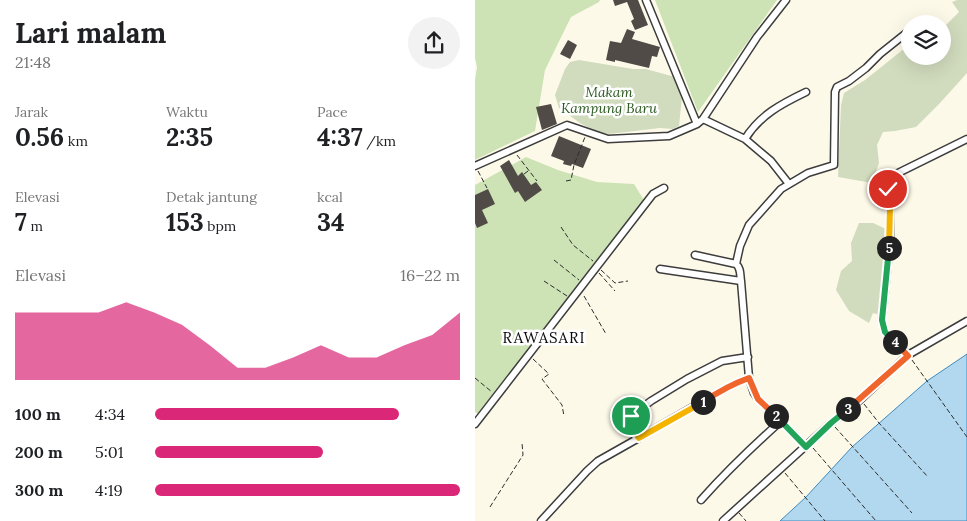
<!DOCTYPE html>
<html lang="id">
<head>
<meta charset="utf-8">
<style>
  body { margin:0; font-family:Lora,serif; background:#f2f2f2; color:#202124; height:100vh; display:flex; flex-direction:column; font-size:19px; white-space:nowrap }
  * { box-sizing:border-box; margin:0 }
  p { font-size:16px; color:#757577 }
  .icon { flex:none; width:28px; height:28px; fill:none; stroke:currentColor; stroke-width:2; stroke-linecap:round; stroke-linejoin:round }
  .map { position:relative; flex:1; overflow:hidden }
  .panel { display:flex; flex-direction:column; background:#fff; width:475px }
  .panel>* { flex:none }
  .controls { position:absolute; left:426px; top:15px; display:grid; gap:10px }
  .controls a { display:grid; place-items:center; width:50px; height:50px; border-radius:50%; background:#fff; box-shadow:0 5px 20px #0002; font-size:25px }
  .pin { position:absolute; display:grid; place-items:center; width:42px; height:42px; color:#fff; margin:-21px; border:2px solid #fff; border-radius:50%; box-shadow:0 1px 5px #0007 }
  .km { position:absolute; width:25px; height:25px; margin:-12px; border-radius:50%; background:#222; color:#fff; font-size:14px; line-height:25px; text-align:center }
  .round { display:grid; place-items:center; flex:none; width:52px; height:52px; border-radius:26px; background:#f2f2f2 }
  .headline { display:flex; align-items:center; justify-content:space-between; height:85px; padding:0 15px }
  h1 { font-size:28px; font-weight:700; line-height:38px }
  .stats { display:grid; grid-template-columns:repeat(3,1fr); gap:8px; height:85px; padding:5px 15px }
  .stats div { display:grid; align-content:center }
  .stats b { font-size:25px; font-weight:700 }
  .stats small { font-size:14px; font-weight:400 }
  .stats p { font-size:14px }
  .chart { height:140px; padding:10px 15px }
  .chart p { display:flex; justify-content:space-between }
  .chart svg { width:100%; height:90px; margin-top:5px; fill:#db2777; opacity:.7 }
  ul { padding:0 15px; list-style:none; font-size:16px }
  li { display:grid; grid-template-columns:80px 60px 1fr; align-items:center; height:38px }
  li i { height:12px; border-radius:6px; background:#db2777 }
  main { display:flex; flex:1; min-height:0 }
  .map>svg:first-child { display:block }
  .green { fill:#cde3b6 }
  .cemetery { fill:#d1dbbd }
  .water { fill:#b2d8ef; stroke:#408bbf }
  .building { fill:#514b47 }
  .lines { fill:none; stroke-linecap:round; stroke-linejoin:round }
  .street-casing { stroke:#3d3d3d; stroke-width:9 }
  .path { stroke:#2c2c2c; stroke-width:1; stroke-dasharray:5 2.5; stroke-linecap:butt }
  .street { stroke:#fff; stroke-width:6 }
  .split-1-casing { stroke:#fff; stroke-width:10 }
  .split-2-casing { stroke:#fff; stroke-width:10 }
  .split-3-casing { stroke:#fff; stroke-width:10 }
  .split-4-casing { stroke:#fff; stroke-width:10 }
  .split-5-casing { stroke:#fff; stroke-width:10 }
  .split-6-casing { stroke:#fff; stroke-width:10 }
  .split-1 { stroke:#f5b400; stroke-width:6 }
  .split-2 { stroke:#f0652b; stroke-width:6 }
  .split-3 { stroke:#22a559; stroke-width:6 }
  .split-4 { stroke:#f0652b; stroke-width:6 }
  .split-5 { stroke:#22a559; stroke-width:6 }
  .split-6 { stroke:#f5b400; stroke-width:6 }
  .labels { text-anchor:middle; stroke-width:5; stroke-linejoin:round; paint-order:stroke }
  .park-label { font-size:14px; font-style:italic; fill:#2c5a21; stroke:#fff }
  .neighbourhood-label { font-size:15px; letter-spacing:1px; fill:#0a0a0a; stroke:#fff }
</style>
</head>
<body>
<main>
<section class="panel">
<div class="headline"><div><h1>Lari malam</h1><p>21:48</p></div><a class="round"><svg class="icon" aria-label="share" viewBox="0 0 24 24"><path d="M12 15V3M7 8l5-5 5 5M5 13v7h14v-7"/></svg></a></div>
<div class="stats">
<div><p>Jarak</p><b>0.56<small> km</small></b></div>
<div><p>Waktu</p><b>2:35</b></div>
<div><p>Pace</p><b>4:37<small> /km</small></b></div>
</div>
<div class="stats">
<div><p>Elevasi</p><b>7<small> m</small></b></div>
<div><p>Detak jantung</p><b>153<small> bpm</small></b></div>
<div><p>kcal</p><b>34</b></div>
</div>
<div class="chart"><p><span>Elevasi</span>16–22 m</p>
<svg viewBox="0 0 160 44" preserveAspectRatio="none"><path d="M0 44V11L10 11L20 11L30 11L40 6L50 11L60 17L70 27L80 38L90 38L100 33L110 27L120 33L130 33L140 27L150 22L160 11V44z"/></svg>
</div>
<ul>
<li><b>100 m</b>4:34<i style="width:80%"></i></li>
<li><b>200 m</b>5:01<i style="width:55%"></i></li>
<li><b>300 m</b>4:19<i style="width:100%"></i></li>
</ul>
</section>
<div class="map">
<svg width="492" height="521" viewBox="0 0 492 521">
  <rect width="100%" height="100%" fill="#fdf9e9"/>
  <path class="green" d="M0,0h125l-1,2 -28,15 -26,53 -10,61 -60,29v-80l2,-13 -2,-9z
    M180,0h122l-79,112z
    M51,157l32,13 39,12 37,2 13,21 -162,213 -10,-6v-227z"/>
  <path class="cemetery" d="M482,0h10v73l-27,30 -24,24 -21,4 -12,1 -6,13 2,18 -7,20 -34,-6 3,-72 3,-12 21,-13 45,-36v12h33v-28l16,-16 -7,-10z
    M104,60l54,9h13l29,8 7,19 -3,30 -6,3 -13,-1 -51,6 -13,-2 -16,-9 -21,-15 -4,-13 10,-26 5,-7z
    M384,223h14l15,7 -7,85 -8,-2 -4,10 -20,-12 -13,-21 5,-19 11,-10 -1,-18z"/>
  <path class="water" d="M492,354v167h-187l26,-24 46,-50 75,-66z"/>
  <path class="building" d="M138,0h25l10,25 -13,5 -4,-9 3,-2 -7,-17 -12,4z
    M152,29l8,3 -3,7 28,8 -3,10 -5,-1 -3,12 -34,-8v2l-9,-2 4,-19 11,2z
    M93,40l9,5 -7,14 -10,-5z
    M76,104l6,20 -15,6 -6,-23z
    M84,136l32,13 -8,19 -11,-4 -1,2 -8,-2 1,-3 -13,-5z
    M34,160l9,16 4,-4 9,13 5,-3 6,8 -17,12 -7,-11 -3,2 -15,-27z
    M13,189l7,15 -13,6 6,13 -11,5 -2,-5v-28z"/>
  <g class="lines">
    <defs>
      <path id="street" d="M171,0l51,124
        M443,24l2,-2
        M228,119l42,20 26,22 18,23
        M270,139c15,-24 36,-35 61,-47
        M0,166l92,-41 41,14 61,-3 28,-12 6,-5 54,-82 29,-37
        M220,255l41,9c5,4 4,11 5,17l8,97 5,15 4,6 23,22 25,26
        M261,264l4,-18 9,-21 32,-36 27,-16 26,-8 1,-73 2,-5 12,-6 17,-13 14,-14 30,-24
        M185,269l81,12
        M433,355l-23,-23 -3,-12 8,-80v-33l-3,-23 4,-7 3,-2 73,-36
        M0,424l178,-230 11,-6
        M164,438l-10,-14v-6l2,-2 20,-15 36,-22 35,-18 26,-4
        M226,500c25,-28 52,-54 80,-79
        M66,521l46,-50 11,-10c32,-18 64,-36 95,-54 19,-10 35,-22 56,-29
        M248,521l108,-98 29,-23 48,-45 59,-34"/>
    </defs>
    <use href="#street" class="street-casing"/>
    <path class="path" d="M42,155l20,26
      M3,171l9,17
      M49,174l4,-3
      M91,181l5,-1 3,-15 11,-28
      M86,227l12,18 20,16
      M79,260l25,20
      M126,270l14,13 13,-2
      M124,273l16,18
      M69,281l23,15
      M109,296l22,38
      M58,359l16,15 -7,5 20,26 2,11
      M437,360l55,77
      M0,378l17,14
      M389,404l15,19 49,54
      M360,427l77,86
      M338,448l63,73
      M310,473l40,48
      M15,507l33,-52 -1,-12
      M264,513l7,8"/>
    <use href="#street" class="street"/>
  </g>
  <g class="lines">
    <defs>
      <path id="split-1" d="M156,416l-2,2v6l10,14 64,-36"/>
      <path id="split-2" d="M228,402c15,-10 29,-18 46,-24l9,21 18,17"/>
      <path id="split-3" d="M301,416l30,31 25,-24 17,-14"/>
      <path id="split-4" d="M373,409l60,-53 -13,-14"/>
      <path id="split-5" d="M414,248l-7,72 3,12 10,10"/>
      <path id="split-6" d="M413,189l2,18 -1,41"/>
    </defs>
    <use href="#split-1" class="split-1-casing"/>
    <use href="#split-2" class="split-2-casing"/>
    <use href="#split-3" class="split-3-casing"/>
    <use href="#split-4" class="split-4-casing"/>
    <use href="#split-5" class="split-5-casing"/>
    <use href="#split-6" class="split-6-casing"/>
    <use href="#split-1" class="split-1"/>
    <use href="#split-2" class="split-2"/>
    <use href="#split-3" class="split-3"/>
    <use href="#split-4" class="split-4"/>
    <use href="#split-5" class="split-5"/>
    <use href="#split-6" class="split-6"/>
  </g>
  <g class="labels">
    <g class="park-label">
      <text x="134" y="97">Makam<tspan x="134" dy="16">Kampung Baru</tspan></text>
    </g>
    <g class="neighbourhood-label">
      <text x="69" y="343">RAWASARI</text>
    </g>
  </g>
</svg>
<div class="controls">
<a><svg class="icon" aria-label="layers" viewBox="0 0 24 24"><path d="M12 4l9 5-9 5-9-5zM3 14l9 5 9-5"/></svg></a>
</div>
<div class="pin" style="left:156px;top:416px;background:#1e9e55"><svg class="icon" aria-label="arrive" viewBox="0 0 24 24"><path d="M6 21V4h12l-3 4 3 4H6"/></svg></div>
<div class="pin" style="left:413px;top:189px;background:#d93025"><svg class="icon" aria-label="check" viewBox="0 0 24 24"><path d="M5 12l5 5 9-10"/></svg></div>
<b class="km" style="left:228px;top:402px">1</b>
<b class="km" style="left:301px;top:416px">2</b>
<b class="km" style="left:373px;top:409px">3</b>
<b class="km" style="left:420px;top:342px">4</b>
<b class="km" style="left:414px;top:248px">5</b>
</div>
</main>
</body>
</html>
